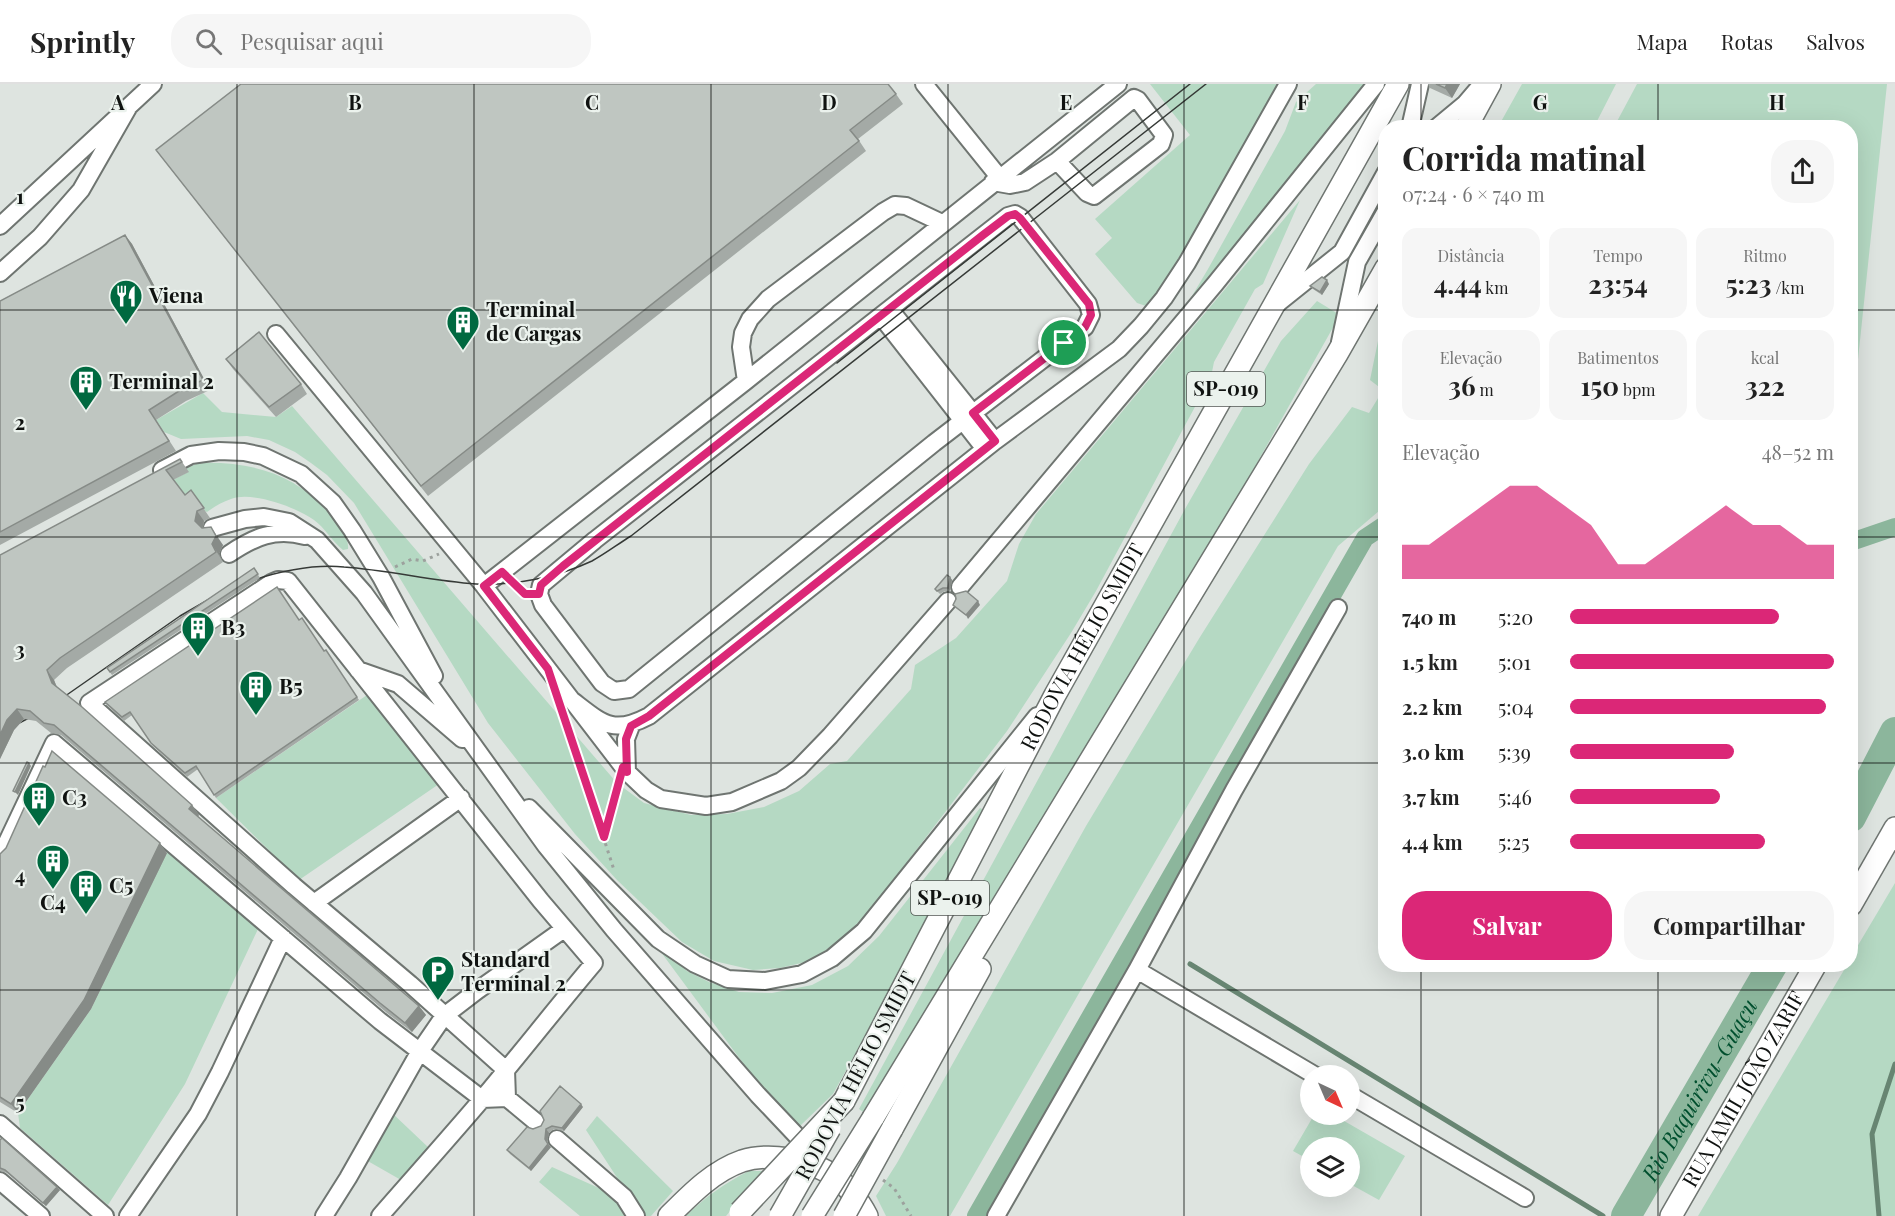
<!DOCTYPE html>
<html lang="pt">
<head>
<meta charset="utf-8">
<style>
  body { margin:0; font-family:"Playfair Display",serif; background:#f6f6f6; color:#222; height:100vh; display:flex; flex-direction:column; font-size:22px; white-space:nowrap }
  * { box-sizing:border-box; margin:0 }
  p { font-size:20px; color:#767676 }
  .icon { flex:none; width:33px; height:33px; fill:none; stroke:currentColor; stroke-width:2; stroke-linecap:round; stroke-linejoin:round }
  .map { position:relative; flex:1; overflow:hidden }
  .details { position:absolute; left:1378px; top:36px; width:480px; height:852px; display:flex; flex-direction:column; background:#fff; border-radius:24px; box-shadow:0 6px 24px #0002 }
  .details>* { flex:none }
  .needle { width:39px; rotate:136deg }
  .tools { position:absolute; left:1300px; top:981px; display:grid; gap:12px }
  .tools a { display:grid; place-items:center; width:60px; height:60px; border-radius:50%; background:#fff; box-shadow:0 6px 24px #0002; font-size:30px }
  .pin { position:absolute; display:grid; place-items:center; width:51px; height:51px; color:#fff; margin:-26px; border:3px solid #fff; border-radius:50%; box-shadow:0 2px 6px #0007 }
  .round { display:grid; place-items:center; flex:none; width:63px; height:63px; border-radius:24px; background:#f6f6f6 }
  .headline { display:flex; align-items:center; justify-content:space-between; height:102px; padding:0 24px }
  h1 { font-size:33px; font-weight:700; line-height:45px }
  .stats { display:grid; grid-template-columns:repeat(3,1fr); gap:9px; height:102px; padding:6px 24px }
  .stats div { display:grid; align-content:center; border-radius:15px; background:#f6f6f6; text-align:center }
  .stats b { font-size:26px; font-weight:700 }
  .stats small { font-size:16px; font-weight:400 }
  .stats p { font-size:16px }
  .chart { height:168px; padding:12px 24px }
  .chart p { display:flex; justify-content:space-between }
  .chart svg { width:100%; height:108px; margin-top:6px; fill:#db2777; opacity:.7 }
  .primary-button { display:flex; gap:12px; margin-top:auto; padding:12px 24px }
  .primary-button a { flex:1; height:69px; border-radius:24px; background:#db2777; color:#fff; font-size:24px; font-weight:700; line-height:69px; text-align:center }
  .primary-button a+a { background:#f6f6f6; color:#222 }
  ul { padding:0 24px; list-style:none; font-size:20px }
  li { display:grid; grid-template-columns:96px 72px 1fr; align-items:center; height:45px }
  li i { height:15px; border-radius:8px; background:#db2777 }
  header { display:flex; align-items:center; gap:36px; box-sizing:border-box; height:84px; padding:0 30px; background:#fff; border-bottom:2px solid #e0e0e0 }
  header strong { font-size:28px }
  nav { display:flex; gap:33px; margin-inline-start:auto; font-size:21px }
  .search { width:420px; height:54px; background:#f6f6f6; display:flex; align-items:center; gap:15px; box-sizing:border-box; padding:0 21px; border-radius:24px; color:#767676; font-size:22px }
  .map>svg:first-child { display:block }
  .green { fill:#b5d9c3 }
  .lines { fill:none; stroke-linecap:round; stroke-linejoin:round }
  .stream { stroke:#678572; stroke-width:5 }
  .canal { stroke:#8cb69c; stroke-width:18 }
  .river { stroke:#8cb69c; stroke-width:30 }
  .minor-casing { stroke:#6f7571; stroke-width:20 }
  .major-casing { stroke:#6f7571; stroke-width:24 }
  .path { stroke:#9ca19d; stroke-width:3; stroke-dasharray:3 4.5; stroke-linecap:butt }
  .minor { stroke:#fff; stroke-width:16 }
  .major { stroke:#fff; stroke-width:21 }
  .tram { stroke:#363a37; stroke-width:1.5 }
  .major-bridge-casing { stroke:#6f7571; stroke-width:24; stroke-linecap:butt }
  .major-bridge { stroke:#fff; stroke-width:21 }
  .wall { fill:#a4aaa6 }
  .shaded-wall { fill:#868b87 }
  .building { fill:#bfc6c1; stroke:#868b87; stroke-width:1.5 }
  .route-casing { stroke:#fff; stroke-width:12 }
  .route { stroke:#db2777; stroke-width:8 }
  .grid { fill:none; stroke:#101311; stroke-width:1.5; stroke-opacity:0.55 }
  .labels { text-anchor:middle; stroke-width:4.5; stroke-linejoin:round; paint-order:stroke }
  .shield { fill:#ebf2ed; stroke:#525653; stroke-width:1.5 }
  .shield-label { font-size:20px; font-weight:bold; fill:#101311 }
  .poi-label { font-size:21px; font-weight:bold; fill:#101311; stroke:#ebf2ed; text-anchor:start }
  .street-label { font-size:21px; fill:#101311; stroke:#ebf2ed }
  .water-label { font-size:22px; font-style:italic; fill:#004f2e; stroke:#ebf2ed }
  .grid-label { font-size:20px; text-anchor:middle; font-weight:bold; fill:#101311; stroke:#ebf2ed; stroke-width:4.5; stroke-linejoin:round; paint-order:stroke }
</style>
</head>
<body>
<header>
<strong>Sprintly</strong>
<div class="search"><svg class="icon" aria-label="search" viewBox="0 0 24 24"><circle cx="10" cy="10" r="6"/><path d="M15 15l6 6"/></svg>Pesquisar aqui</div>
<nav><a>Mapa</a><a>Rotas</a><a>Salvos</a></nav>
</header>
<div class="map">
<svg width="1895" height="1132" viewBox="0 0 1895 1132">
  <rect width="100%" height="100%" fill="#dee4e0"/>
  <path class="green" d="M1150,0h129l-124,215 -9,7 -9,-3 -42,-49 17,-16 -17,-19 95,-84z
    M1316,0h53l-180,217 19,-32 77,-138 11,-29z
    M1522,0h94l-22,43h-96z
    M1637,0h250l-36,342v-298l-237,-1z
    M1300,116l-37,84 -8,5 -41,73 -3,15 -115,214 -25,42 -64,98 -138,181 -30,29 -29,20 -30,7 -27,2 -39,-9 -32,-19 -65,-62 -42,-46 -87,-111 -134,-220 -27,-28 -16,-12 -16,-11 -26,-12 -22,-4 -66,3 -17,-7 -8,-12 47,-27 19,19 54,5 16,-11 325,377 27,20 47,12 36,-1 37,-7 35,-16 31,-27 17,-3 64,-72 4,-24 41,-27 51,-57 12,-37 17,-30z
    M1317,217l23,14 -138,246 -336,553 -7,-5 326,-600 96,-168z
    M1386,243v178l-48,41 -388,670h-64l-10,-20 21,-33 189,-337 114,-189 109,-173 43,-57 17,6 14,-23 -13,-10 8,-39z
    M199,379c56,-2 105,13 138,61 5,8 12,15 11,25l-5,1c-11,-9 -18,-22 -29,-30 -18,-13 -62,-29 -83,-21 -9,3 -17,8 -24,13l-15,-7 -19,-25 15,-8 -2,-4z
    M367,611l72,89 -140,96 -83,-82z
    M980,724l8,4 -155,282 -34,33 -31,-30 -116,-157 35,31 22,11 30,10 33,1 40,-8 36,-19 31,-30z
    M167,768l92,75 -74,157 -77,121 -88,-77 -2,-15 73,-104z
    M1895,799v333h-197l149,-251 4,-1v-7z
    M391,1028l38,36 -28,32 -35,-20z
    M1332,1030l73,42 -26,44 -29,-16v-36h-39v13l-18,-10 21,-36z
    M597,1032l76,75 -22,25h-9l-56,-86z
    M552,1083l58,26 19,23h-49l-41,-34z
    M749,1087h15l-38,45h-40c19,-19 39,-33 63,-45z"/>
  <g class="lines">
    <path class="stream" d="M1190,880l413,252
      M1879,1132l-7,-82 23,-70"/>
    <path class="canal" d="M1851,458l44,-15
      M976,1132l389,-678 21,-14"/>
    <g class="river">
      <path d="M1851,733l44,-85"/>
      <path id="s1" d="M1626,1132l147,-252"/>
    </g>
    <defs>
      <path id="minor" d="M924,0l75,93
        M1410,44l10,-44
        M1436,44l29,-24 17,-20
        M993,98l17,3 15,-3 32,-21 77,-63 4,2 26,35 -3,9 -67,52 -7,-3 -30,-32
        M1015,130l5,3 68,87 3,11 -6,12 -151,116 -305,246 -15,2 -12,-8 -59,-78 -4,-11 2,-9 54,-45 413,-324z
        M0,142l153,-142
        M0,189l40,-36 41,-47 47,-82
        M1277,220l65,-52 44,-80
        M881,232l104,133
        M896,233l99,124
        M276,250l208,252 143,186 19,18 15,9 45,7 26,-4 49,-21 18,-13 31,-32 118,-135
        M1340,258l17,-80 29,-51
        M746,297l-5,-34 2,-14 7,-14 18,-20 115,-87 12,-7 11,1 36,17
        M162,386l29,-15 28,-4 25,1 19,4 38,18 32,29 19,27 29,47 53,99
        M212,444l33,-9 19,-2 25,5 28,18 47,53 182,253 68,84 144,165 54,57
        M229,470c25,-17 46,-26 76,-18
        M484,502l262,-205 372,-297
        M960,503l255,-303 161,-200
        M358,586l40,14 64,55
        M573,617c30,23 40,34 76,15l346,-275 124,-92 22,-23 23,-28 23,-35 101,-179
        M627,688l-1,-33 5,-13
        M529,724l129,131 37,25 33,15 37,2 37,-7 30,-16 32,-27 173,-215
        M0,773l54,-114 326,278 102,78 25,-1 29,24
        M314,819l147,-105
        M1137,886l179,106
        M1350,1011l175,103
        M0,1040l105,92
        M557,1055l67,58 12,19
        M0,1097l41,35
        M128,1132l70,-102 22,-42 63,-134
        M324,1132l24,-38 72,-127 24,-35 34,-26 86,-61
        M380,1132c34,-39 69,-78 103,-118 37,-44 73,-90 111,-135l-53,-62 -253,-320 -10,-1 -7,3 -182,120 205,183 116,98 96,86 1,28
        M996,1132l141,-246 97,-180 104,-182"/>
      <g id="major">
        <path d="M1466,44l24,-44"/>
        <path d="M1851,821l44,-77"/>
        <path id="s2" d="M844,1017l211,-406 343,-611"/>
        <path d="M873,1034l464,-764 49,-86"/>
        <path d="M892,1045l88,-160"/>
        <path d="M669,1132c21,-21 44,-45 73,-55 29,-9 64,-1 90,13 13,8 28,28 35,42"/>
        <path id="s3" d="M1671,1132l145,-252"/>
      </g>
    </defs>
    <use href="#minor" class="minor-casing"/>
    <use href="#major" class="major-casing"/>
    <path class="path" d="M395,483l17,-8 11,2 16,-7
      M513,498l10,10
      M566,638l48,148
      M604,751l14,-48
      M883,1096l11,8 17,28"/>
    <use href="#minor" class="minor"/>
    <use href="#major" class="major"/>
    <path class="tram" d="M837,279l353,-279
      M245,499c31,-11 66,-19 99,-16 44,3 88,14 132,17 38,2 82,-7 116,-23 13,-7 26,-17 39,-25l575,-452
      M0,649l48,-25 132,-92 40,-23"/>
    <defs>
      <path id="major-bridge" d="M740,1128l104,-111
        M780,1132l50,-88
        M812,1132l61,-98
        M844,1132l48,-87"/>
    </defs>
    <use href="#major-bridge" class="major-bridge-casing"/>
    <use href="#major-bridge" class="major-bridge"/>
  </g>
  <path class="wall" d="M1428,0h32l-8,14 -22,-10z
    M896,10l7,10 -45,35 8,12 -438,345 -272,-346z
    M125,151l7,9 78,146 -24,11 -30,19 20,31 -176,94v-244z
    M1329,200l-7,11 -9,-6 -3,-3z
    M226,275l75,25 6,10 -31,23 -43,-48z
    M180,375l9,13 -16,8 12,15 6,-5 19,28 -6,3 -1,7 20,17 -4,9 4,8 -156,106 -13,12 3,7 135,118 7,10 -1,1 221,190 7,9 -14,17 -25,-19 -326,-278 -10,-2 -15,-12 -12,-2 -10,11 -14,29v-204z
    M254,484l6,10 -148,97 -5,-7z
    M950,493l2,3 -2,11h-5l-5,3 -5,-5z
    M299,536l25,31 2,-1 33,50 -143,98 -18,-29 -11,8 -34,-31 -21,-31 -8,6 -17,-16 -2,-3z
    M167,769l-76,156 -73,104 -18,-11v-248z
    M583,1023l-19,24 -10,-2 -5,4 -2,9 4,5 -20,24 -21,-17 -3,-4 26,-21z
    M0,1056l60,50 -14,16 -39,-33 -7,-2z"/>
  <path class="shaded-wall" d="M1447,0h13l-8,14 -7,-10z
    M125,151l7,9 78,146 -7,-10z
    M1327,196l2,4 -7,11 -2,-3z
    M197,427l7,10 -2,10 -7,-10z
    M211,443l12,18 -4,9 4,8 -11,-18z
    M950,493l2,3 -2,11 -2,-3z
    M978,517l2,4 -12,14 -2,-4z
    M47,586l7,10 5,13 -7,-10z
    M17,625l7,10 -10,11 -14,29v-24l7,-15z
    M29,679l2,3 -13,29 -3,-3z
    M192,721l7,10 -3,4 -7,-10z
    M160,759l7,10 -76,156 -73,104 -7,-9z
    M419,922l7,9 -14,17 -7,-9z
    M581,1020l2,3 -19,24 -2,-3z
    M546,1045l3,4 -2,9 -2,-3z
    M548,1060l3,3 -20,24 -2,-3z
    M57,1103l3,3 -14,16 -3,-3z"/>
  <path class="building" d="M241,0h647l8,10 -46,36 9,11 -438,345 -265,-336z
    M1436,0h11l-2,4z
    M125,151l78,145 -24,11 -30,19 20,31 -169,91v-231z
    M1322,193l5,3 -7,12 -10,-6z
    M259,248l42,52 -32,23 -43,-48z
    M180,375l2,3 -16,8 19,25 6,-5 13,18 -7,3 -2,10 7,7 9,-1 5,9 -4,8 4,8 -156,106 -13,12 5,13 30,24 110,98 -3,4 230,197 -14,17 -25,-20 -326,-278 -10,-2 -14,-12 -13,-2 -10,11 -7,15v-180z
    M254,484l4,6 -148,98 -3,-4z
    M947,491l3,2 -2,11h-5l-6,3 -2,-2z
    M277,503l22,33 3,-2 22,33 2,-1 31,47 -143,98 -18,-29 -11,7 -34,-30 -21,-31 -8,5 -17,-15z
    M966,507l12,10 -12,14 -13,-10 3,-6 -1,-5z
    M52,667l108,92 -76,157 -73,104 -11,-7v-243l6,-6 37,-82 2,1z
    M27,678l2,1 -14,29 -2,-1z
    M560,1002l21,18 -19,24 -10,-2 -6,3 -1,10 3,5 -19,24 -22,-18 20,-23 6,2 8,-3 3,-6 -4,-9z
    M2,1054l55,49 -14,16 -38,-33 -5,-2v-28z"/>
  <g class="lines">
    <defs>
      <path id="route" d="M1015,130l5,4 69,86 2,11 -6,12 -112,86 22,28 -346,275 -18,10 -5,13 1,33 -4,-5 -19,70 -56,-168 -64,-83 18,-14 23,22h14l2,-9 22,-19 420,-331 25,-19z"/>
    </defs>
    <use href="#route" class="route-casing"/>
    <use href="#route" class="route"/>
  </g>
  <path class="grid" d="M237,0v1132M474,0v1132M711,0v1132M948,0v1132M1184,0v1132M1421,0v44M1658,0v44M0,226h1386M1851,226h44M0,453h1386M1851,453h44M0,679h1386M1851,679h44M1421,880v252M1658,880v252M0,906h1895"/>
  <defs>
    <symbol id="restaurant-pin" viewBox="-11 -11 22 30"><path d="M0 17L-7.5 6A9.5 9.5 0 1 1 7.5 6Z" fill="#006940" stroke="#ebf2ed"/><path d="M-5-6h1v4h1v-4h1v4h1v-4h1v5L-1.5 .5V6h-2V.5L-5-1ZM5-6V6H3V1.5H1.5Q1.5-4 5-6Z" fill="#fff"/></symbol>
    <symbol id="building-pin" viewBox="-11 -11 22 30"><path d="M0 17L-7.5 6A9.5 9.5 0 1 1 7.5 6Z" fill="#006940" stroke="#ebf2ed"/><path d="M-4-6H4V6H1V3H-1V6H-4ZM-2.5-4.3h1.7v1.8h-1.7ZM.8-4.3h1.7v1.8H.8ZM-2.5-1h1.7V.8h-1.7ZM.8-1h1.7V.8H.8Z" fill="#fff"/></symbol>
    <symbol id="parking-pin" viewBox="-11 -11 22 30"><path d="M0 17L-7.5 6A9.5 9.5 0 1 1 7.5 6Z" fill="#006940" stroke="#ebf2ed"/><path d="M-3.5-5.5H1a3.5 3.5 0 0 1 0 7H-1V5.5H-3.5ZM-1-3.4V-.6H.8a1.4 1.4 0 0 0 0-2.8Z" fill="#fff"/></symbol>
  </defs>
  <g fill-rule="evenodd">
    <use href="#restaurant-pin" x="107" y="193" width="38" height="52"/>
    <use href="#building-pin" x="444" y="219" width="38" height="52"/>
    <use href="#building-pin" x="67" y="279" width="38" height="52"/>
    <use href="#building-pin" x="179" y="525" width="38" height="52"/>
    <use href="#building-pin" x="237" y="584" width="38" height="52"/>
    <use href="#building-pin" x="20" y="695" width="38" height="52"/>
    <use href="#building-pin" x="34" y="758" width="38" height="52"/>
    <use href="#building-pin" x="67" y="783" width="38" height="52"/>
    <use href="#parking-pin" x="419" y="869" width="38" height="52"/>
  </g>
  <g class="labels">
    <g class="shield">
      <rect x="1187" y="288" width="78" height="34" rx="4.5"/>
      <rect x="911" y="797" width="78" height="34" rx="4.5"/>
    </g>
    <g class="shield-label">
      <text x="1226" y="312">SP-019</text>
      <text x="950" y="821">SP-019</text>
    </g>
    <g class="poi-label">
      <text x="149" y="219">Viena</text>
      <text x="486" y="233">Terminal<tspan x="486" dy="24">de Cargas</tspan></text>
      <text x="109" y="305">Terminal 2</text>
      <text x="221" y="551">B3</text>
      <text x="279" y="610">B5</text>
      <text x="62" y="721">C3</text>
      <text x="109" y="809">C5</text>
      <text x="53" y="826" text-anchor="middle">C4</text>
      <text x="461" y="883">Standard<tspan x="461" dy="24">Terminal 2</tspan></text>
    </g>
    <g class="street-label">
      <text dy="7" stroke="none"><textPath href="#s2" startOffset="513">RODOVIA HÉLIO SMIDT</textPath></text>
      <text transform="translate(856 992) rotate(-62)" y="7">RODOVIA HÉLIO SMIDT</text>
      <text dy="7" stroke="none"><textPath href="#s3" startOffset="146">RUA JAMIL JOÃO ZARIF</textPath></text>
    </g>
    <g class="water-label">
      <text dy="8" stroke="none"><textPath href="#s1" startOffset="146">Rio Baquirivu-Guaçu</textPath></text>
    </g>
  </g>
  <g class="grid-label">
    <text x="118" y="26">A</text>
    <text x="355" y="26">B</text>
    <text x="592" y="26">C</text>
    <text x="829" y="26">D</text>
    <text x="1066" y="26">E</text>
    <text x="1303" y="26">F</text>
    <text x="1540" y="26">G</text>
    <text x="1777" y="26">H</text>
    <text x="20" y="120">1</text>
    <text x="20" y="346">2</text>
    <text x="20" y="573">3</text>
    <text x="20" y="799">4</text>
    <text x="20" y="1026">5</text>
  </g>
</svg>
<div class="tools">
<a><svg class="needle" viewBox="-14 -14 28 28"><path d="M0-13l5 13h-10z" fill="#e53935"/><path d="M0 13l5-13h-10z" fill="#767676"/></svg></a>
<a><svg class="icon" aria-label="layers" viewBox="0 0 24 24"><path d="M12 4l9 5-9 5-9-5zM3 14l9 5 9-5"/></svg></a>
</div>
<div class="pin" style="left:1064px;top:259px;background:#1e9e55"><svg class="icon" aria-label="arrive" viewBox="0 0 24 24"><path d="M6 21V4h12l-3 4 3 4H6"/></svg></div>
<section class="details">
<div class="headline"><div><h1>Corrida matinal</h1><p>07:24 · 6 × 740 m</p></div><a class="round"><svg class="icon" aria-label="share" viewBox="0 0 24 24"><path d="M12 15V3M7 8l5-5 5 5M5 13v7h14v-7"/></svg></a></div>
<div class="stats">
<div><p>Distância</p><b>4.44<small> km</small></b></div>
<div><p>Tempo</p><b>23:54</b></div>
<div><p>Ritmo</p><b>5:23<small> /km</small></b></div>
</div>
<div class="stats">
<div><p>Elevação</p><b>36<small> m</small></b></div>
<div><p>Batimentos</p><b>150<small> bpm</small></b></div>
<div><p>kcal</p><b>322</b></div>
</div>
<div class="chart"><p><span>Elevação</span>48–52 m</p>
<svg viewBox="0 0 160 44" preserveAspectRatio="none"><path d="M0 44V30L10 30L20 22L30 14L40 6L50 6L60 14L70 22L80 38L90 38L100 30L110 22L120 14L130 22L140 22L150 30L160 30V44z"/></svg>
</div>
<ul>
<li><b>740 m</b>5:20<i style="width:79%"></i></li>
<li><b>1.5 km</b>5:01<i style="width:100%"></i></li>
<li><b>2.2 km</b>5:04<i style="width:97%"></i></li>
<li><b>3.0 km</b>5:39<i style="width:62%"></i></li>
<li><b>3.7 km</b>5:46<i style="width:57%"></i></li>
<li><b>4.4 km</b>5:25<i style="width:74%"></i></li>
</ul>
<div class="primary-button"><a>Salvar</a><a>Compartilhar</a></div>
</section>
</div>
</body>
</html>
